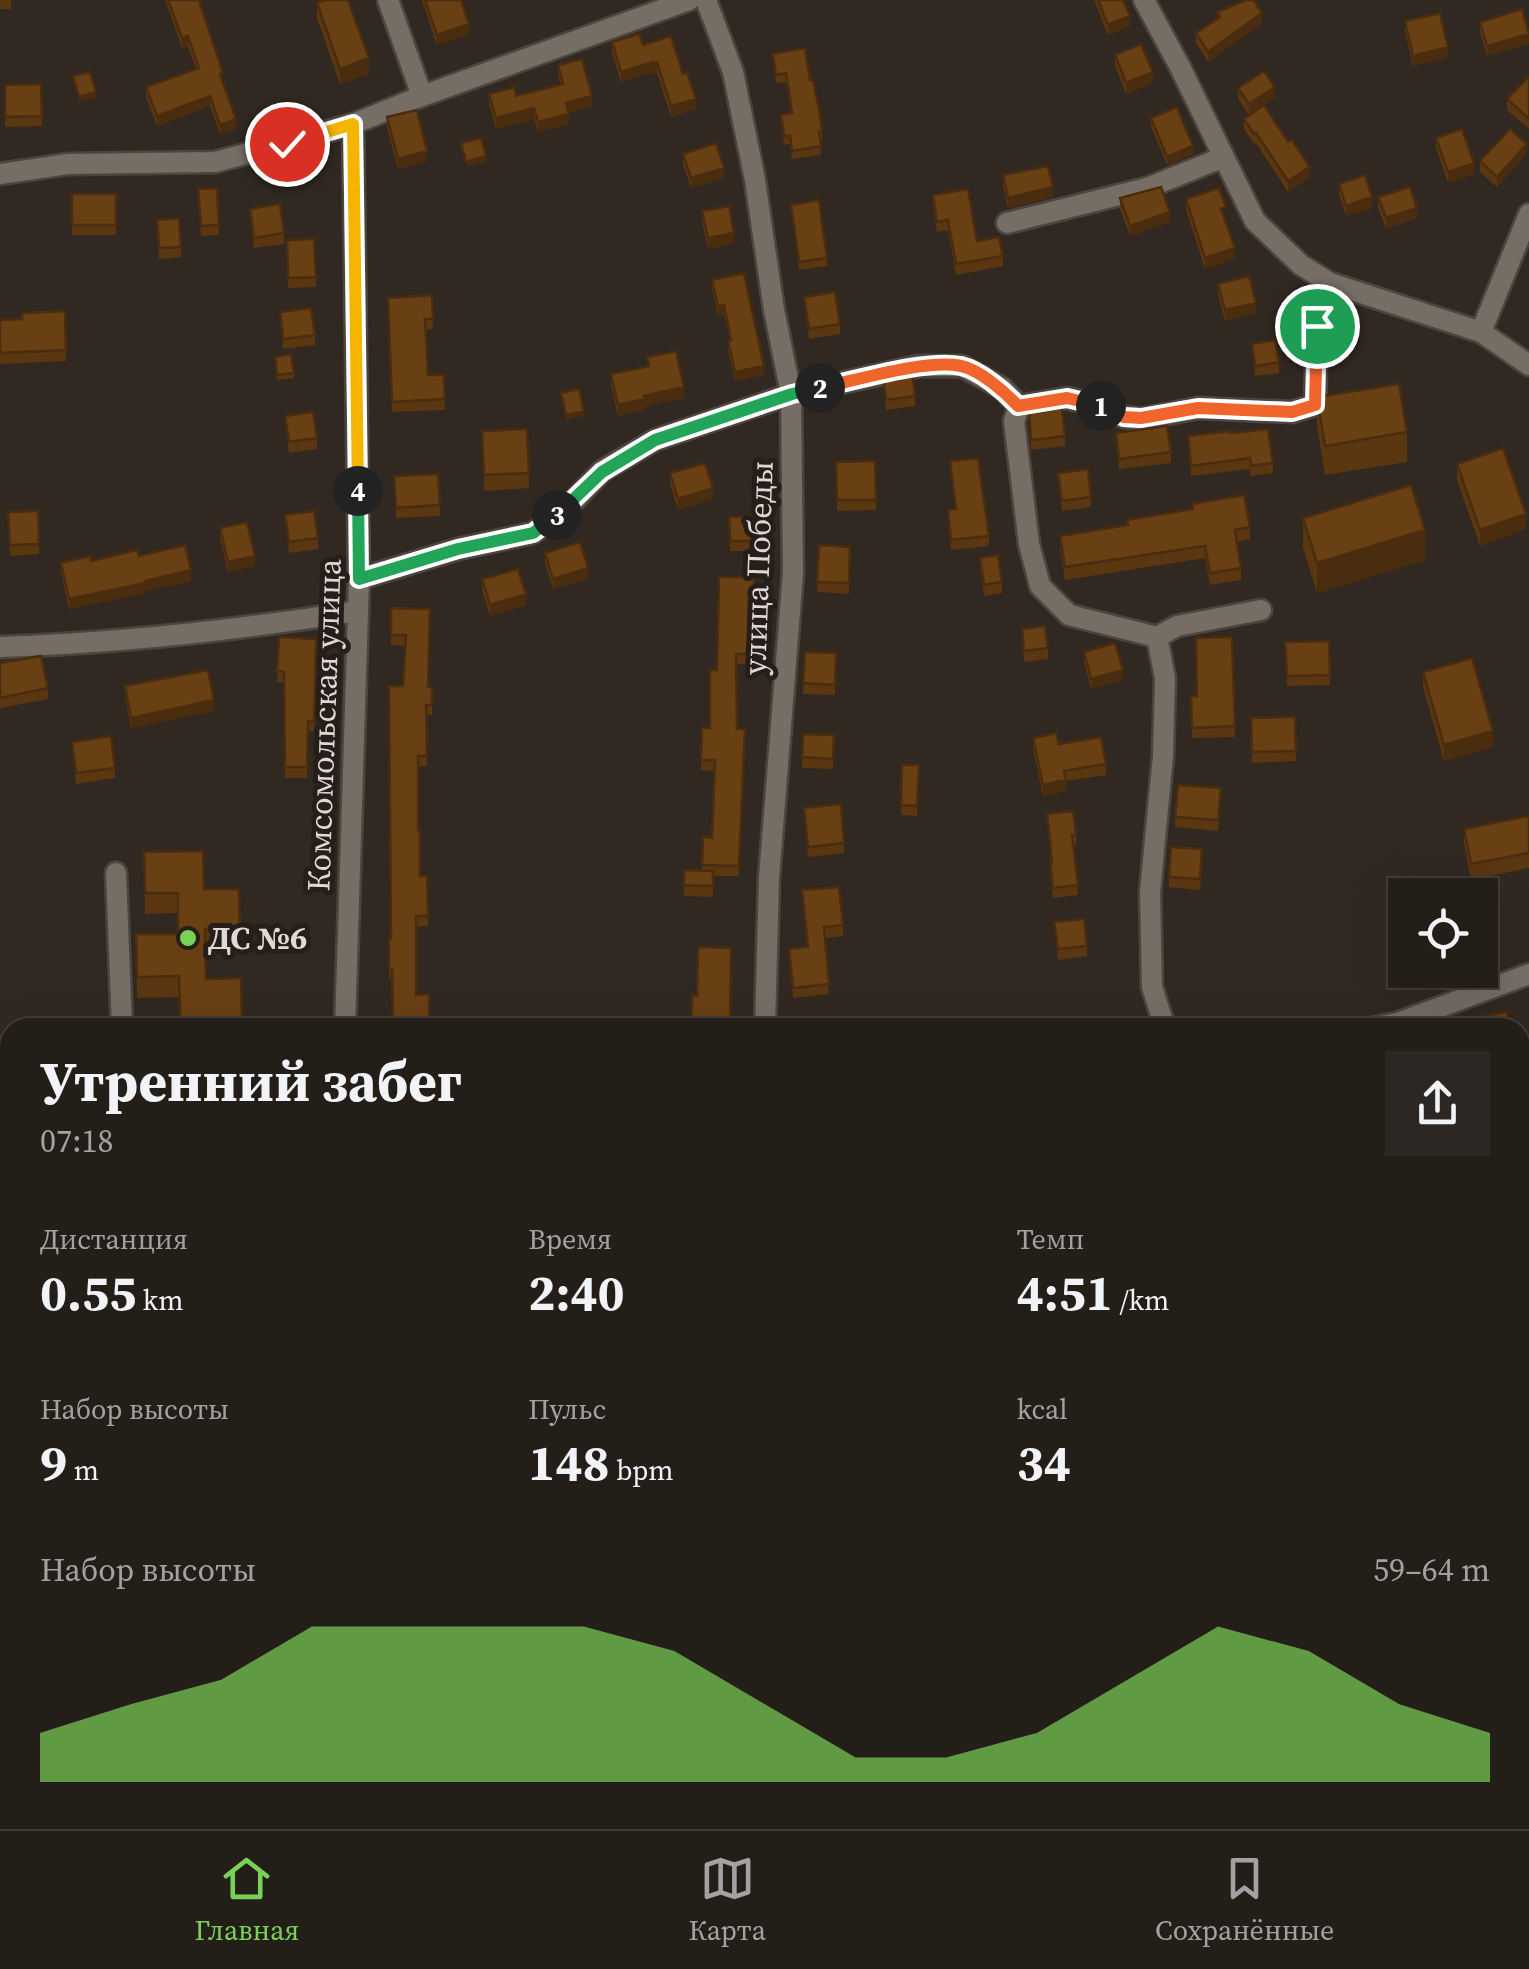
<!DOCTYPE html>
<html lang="ru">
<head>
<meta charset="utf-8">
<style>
  body { margin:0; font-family:"Source Serif 4",serif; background:#2c2722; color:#f1f3f6; height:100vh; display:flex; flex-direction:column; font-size:38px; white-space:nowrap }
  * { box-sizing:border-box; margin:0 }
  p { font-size:32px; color:#a3a2a2 }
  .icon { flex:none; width:55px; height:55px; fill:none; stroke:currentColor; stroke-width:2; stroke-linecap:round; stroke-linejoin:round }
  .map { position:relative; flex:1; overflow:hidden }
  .side { position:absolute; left:0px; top:1018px; width:1530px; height:812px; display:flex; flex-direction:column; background:#241e19; border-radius:30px 30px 0 0; box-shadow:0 10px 40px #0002,0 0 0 2px #413c38 }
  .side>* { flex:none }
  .controls { position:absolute; left:1388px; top:878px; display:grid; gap:20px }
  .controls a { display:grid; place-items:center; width:110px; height:110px; border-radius:0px; background:#241e19; box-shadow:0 10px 40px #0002,0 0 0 2px #413c38; font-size:50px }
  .pin { position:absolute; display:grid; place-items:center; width:85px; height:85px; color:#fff; margin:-42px; border:5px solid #fff; border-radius:50%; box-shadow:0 2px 10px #0007 }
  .km { position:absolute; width:50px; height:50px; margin:-25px; border-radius:50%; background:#222; color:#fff; font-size:28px; line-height:50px; text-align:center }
  .round { display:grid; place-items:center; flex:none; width:105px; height:105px; border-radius:0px; background:#2c2722 }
  .head { display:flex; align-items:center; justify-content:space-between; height:170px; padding:0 40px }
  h1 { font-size:55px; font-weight:700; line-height:75px }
  .metrics { display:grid; grid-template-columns:repeat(3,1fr); gap:15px; height:170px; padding:10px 40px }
  .metrics div { display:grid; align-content:center }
  .metrics b { font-size:50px; font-weight:700 }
  .metrics small { font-size:28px; font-weight:400 }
  .metrics p { font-size:28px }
  .chart { height:280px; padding:20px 40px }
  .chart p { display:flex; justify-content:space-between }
  .chart svg { width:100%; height:180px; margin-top:10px; fill:#7ad157; opacity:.7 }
  .tabs { display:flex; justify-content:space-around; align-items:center; height:140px; border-top:2px solid #413c38; background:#241e19; font-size:28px; color:#a3a2a2 }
  .tabs a { display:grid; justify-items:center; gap:5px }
  .tabs .on { color:#7ad157 }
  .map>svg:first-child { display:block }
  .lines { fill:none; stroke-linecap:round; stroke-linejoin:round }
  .minor-casing { stroke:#4c453f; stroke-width:25 }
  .minor { stroke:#766d65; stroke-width:20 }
  .wall { fill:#5a3611 }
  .shaded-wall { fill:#4a2c0e }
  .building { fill:#693f14; stroke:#4a2c0e; stroke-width:2.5 }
  .split-1-casing { stroke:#fff; stroke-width:20 }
  .split-2-casing { stroke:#fff; stroke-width:20 }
  .split-3-casing { stroke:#fff; stroke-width:20 }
  .split-4-casing { stroke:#fff; stroke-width:20 }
  .split-5-casing { stroke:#fff; stroke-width:20 }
  .split-6-casing { stroke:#fff; stroke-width:20 }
  .split-1 { stroke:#f0652b; stroke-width:12 }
  .split-2 { stroke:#f0652b; stroke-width:12 }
  .split-3 { stroke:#22a559; stroke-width:12 }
  .split-4 { stroke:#22a559; stroke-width:12 }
  .split-5 { stroke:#f5b400; stroke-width:12 }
  .split-6 { stroke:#f5b400; stroke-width:12 }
  .poi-dot { fill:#7ad157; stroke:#261e18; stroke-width:4 }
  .labels { text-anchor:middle; stroke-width:10; stroke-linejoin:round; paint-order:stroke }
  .street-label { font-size:32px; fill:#dfd9d5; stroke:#261e18 }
  .poi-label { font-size:32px; font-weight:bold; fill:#dfd9d5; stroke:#261e18; text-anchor:start }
</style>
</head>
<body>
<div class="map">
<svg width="1529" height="1829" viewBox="0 0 1529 1829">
  <rect width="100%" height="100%" fill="#302821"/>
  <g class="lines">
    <defs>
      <path id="minor" d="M388,0l34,96
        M706,0l27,72 22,108 19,130 17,84 2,179 -24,305 -4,150
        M1144,0l36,67 75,154 46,44 29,18 151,49 48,33
        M0,174l68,-10 147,-2 72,-19 66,-19 69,-28 267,-96
        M1007,223l140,-35 77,-31
        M1481,332l48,-118
        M1019,406l48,-8 34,8 23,11 17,2 57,-11 94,4 23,-7 2,-79 13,-43
        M359,579l99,-30 75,-16 35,-26 34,-36 53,-31 136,-46 127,-28h44l40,22 17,18 -5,15 15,123 11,42 29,29 88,22 8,41 -2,78 -13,136 2,95 13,41
        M1157,637l20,-11 84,-16
        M0,647c120,-4 239,-17 357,-36
        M116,873l6,155
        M345,1028l14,-449 -6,-455
        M1372,1028l25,-5 132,-49
        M0,1501l10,-2
        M0,1733l10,-1
        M0,1818l10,-2
        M354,1820v9
        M1447,1820v9
        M405,1829l75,-9"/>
    </defs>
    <use href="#minor" class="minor-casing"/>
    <use href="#minor" class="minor"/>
  </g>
  <path class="wall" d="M0,0h11v9h-11z
    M165,0h34l37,129 -16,5 -10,-28 -53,20 -11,-29v-10l50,-18 -8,-23 -6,2z
    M422,0h39l8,34 -32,11z
    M1094,0h29l7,26 -22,9z
    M317,3l52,71 -29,10 -23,-66z
    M1217,12l45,11 -54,39 -12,-19v-10l21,-14z
    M1405,21l43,37 -35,8 -8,-34z
    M1480,22l49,10v12l-42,12 -7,-24z
    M612,42l31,3 53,64 -25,8 -14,-44 -4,1v-2l-32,10 -9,-29z
    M773,54l37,26 12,50v9h-2l1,16 -29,4 -2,-15 -6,1 -3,-30 10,-1 -5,-32 -10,1z
    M1115,55l38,28 -27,11 -11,-29z
    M558,65l34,41 -23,7v11l-31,8 -4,-13 -38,10 -7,-25v-10l27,2 45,-11 -3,-10z
    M1529,76v53l-22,-19v-11z
    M41,84l1,42 -37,1v-42z
    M1238,88l37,9 -26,18 -11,-16z
    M387,117l40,44 -29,8 -11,-41z
    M1151,118l42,36 -26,11 -16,-38z
    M1244,119l66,58 -22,15 -32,-49 -2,1 -10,-15z
    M1436,138l38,36 -26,9 -12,-35z
    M683,154l41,24 -33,10 -8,-24z
    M1527,154l-30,33 -17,-15v-11z
    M1003,175l50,22 -45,11 -5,-22z
    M1339,184l33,24 -26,8 -7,-22z
    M217,188l2,47 -18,1 -3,-47z
    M72,194h44v41h-44z
    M933,195l44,46 26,15v10l-47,9 -8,-45 -11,2 -4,-27z
    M1378,197l39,21 -31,11 -8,-21z
    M1120,198l50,24 -40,14 -10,-27z
    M1186,199l40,18 -2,1 11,40 -30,11 -19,-59z
    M791,205l36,53v8l-28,4z
    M250,209l34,24v11l-30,4z
    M702,211l32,32 -26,6 -6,-27z
    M157,230l24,17v10l-22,2z
    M314,239l2,48 -28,1 -1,-48z
    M712,280l52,95 -29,6 -7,-31v-9h2l-6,-26 -6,1 -6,-27z
    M1218,284l38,29 -31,8 -7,-27z
    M432,295l1,34 -7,1 2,45h16l1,35 -53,2 -4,-114z
    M804,297l36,27v10l-31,5z
    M65,311l1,50 -66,3v-44l22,-1z
    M280,312l35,23v10l-32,4z
    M1252,344l27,18v11l-24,3z
    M275,357l19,16v5l-17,2z
    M647,357l37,41 -39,8v4l-27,6 -7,-31v-11l36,-8z
    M883,377l32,19v10l-29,4z
    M1317,397l90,35v30l-82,13 -8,-48z
    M1029,408l36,28v10l-34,4z
    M285,416l32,22v11l-28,4z
    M482,431l47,42v15l-45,3z
    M1116,433l55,19v11l-52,6z
    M1230,433l43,30v10l-22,3 -1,-7 -59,7 -3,-40z
    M875,461l1,49 -39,1 -1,-49z
    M950,461l39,75v10l-38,4 -3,-40 7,-1z
    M1457,464l69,65 -46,17 -23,-66z
    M670,473l43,26 -35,11 -8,-26z
    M1058,473l33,24v10l-29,4z
    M438,474l2,42 -44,2 -2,-42z
    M38,511l1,43 -29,2 -2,-44z
    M285,515l33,23v11l-29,4z
    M759,516v35h-29l-1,-34z
    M1303,518l122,42 -108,33 -14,-45z
    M1250,527v12l-13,3 4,26v12l-31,5 -5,-27 -140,22 -5,-32v-12z
    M220,528l35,38 -27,6 -8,-33z
    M819,545l31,2 -1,47 -32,-2z
    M545,553l43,26 -35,10 -8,-26z
    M139,556l52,25 -46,10v2l-76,16 -8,-36v-10z
    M980,558l22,24v11l-18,3 -4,-28z
    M754,577v34h-4v53h-14l1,65h8l-6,147h-26v21l-29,-1v-11l18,-14 1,-34 9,1 2,-67 -13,-1v-10l9,-32 7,-58z
    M482,579l44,26 -36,11 -8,-26z
    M391,608l39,1 -2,78h4v28h-6l1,51h-9v64l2,46h7l1,50h-12v69l13,-1v34h-37v-49h-3v-41h2l14,-292 -14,-1z
    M1022,629l26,19v11l-24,3z
    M279,637l37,2 -2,92h-6l-1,47h-22l-1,-96h-7z
    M1232,637l3,100 -43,1 -1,-42h6z
    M1329,641l1,44 -43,1 -2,-44z
    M805,652l31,1 -1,42 -32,-1z
    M1084,652l39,28 -32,9 -7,-27z
    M0,663l48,25v11l-48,9z
    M1423,672l70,75 -49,14 -21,-74z
    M125,686l89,25 -83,17 -6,-31z
    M1295,717l1,44 -44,2 -1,-45z
    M803,734l31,1 -1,34 -31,-1z
    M1033,738l26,6 47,20v11l-40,6v10l-23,5 -10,-47z
    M72,742l43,26v10l-39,6z
    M902,765h17l-2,51 -16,-1z
    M1221,799l-3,32 -43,-4v-10z
    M804,808l40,35v10l-36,4z
    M1047,814l29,21v10l-2,1 4,49 -25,3 -3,-25 1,-11z
    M1529,816v52l-58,12 -7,-36v-15z
    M144,852l60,37h35l1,60 -35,1 1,29 35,-1 1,50h-94l31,-11v-20l-42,1 -1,-64h42v-21l-33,1z
    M1202,860l-2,30 -31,-3v-10z
    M802,890l41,35v11l-18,2 4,56 -36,4 -4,-49 18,-1z
    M1054,922l33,24v10l-29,4z
    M10,1115v43h-10v-42z
    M0,1395h10v37h-9z
    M10,1737v55l-2,1 -7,-44v-10z
    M721,1820h255v5l-26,4v-3l-35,3h-193z
    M1101,1820h93v9h-92z"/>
  <path class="shaded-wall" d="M1262,13v10l-54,39v-10z
    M1130,16v10l-22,9v-10z
    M469,24v10l-32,11v-10z
    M1529,34v10l-42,12v-10z
    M188,36v10l-6,2v-10z
    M1448,47v11l-35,8v-10z
    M369,58v16l-29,10v-15z
    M653,62v10l-32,10v-10z
    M657,62v11l-4,1v-10z
    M1153,72v11l-27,11v-11z
    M1275,87v10l-26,18v-11z
    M96,92v6l-17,4v-5z
    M210,96v10l-53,20v-10z
    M592,96v10l-26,7v-10z
    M696,99v10l-25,8v-11z
    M534,108v11l-38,10v-11z
    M569,114v10l-31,8v-10z
    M236,119v10l-16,5v-9z
    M1527,144v10l-30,33v-10z
    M1193,146v8l-26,11v-8z
    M427,151v10l-29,8v-10z
    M486,156v6l-20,5v-5z
    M1474,163v11l-26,9v-11z
    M1310,167v10l-22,15v-11z
    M724,168v10l-33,10v-10z
    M1053,187v10l-45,11v-10z
    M1372,197v11l-26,8v-10z
    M1417,208v10l-31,11v-11z
    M1170,212v10l-40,14v-10z
    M734,233v10l-26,6v-11z
    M1235,248v10l-30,11v-11z
    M1256,303v10l-31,8v-11z
    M724,305v10l-6,1v-9z
    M764,366v9l-29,6v-9z
    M684,387v11l-39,8v4l-27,6v-11l26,-9z
    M584,411v5l-18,4v-5z
    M713,488v11l-35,11v-11z
    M1526,514v15l-46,17v-16z
    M1425,530v30l-108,33v-30z
    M255,556v10l-27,6v-10z
    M588,568v11l-35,10v-10z
    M191,570v11l-46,10v2l-76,16v-10z
    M526,594v11l-36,11v-11z
    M1123,670v10l-32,9v-10z
    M214,700v11l-83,17v-10z
    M1493,731v16l-49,14v-16z
    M1066,780v11l-23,5v-11z"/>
  <path class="building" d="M168,0h31l24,73 -3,1 16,45 -16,6 -10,-29 -53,20 -11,-29 53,-19 -11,-32 -6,2z
    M325,0h23l21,58 -29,11 -23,-66z
    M425,0h36l8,24 -32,11z
    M1098,0h25l7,16 -22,9z
    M1246,0h8l8,13 -54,39 -12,-19 24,-16 -3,-5z
    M1522,9l7,25 -42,12 -7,-24z
    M1440,13l8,34 -35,9 -8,-35z
    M639,34l4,11 28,-9 12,38 4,-2 9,27 -25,7 -14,-44 -4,2v-2l-32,10 -9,-30z
    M1141,44l12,28 -27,11 -11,-28z
    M805,48l5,32h3l6,29 3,21 -3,1 2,15 -29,5 -2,-15h-6l-3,-21 11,-2 -6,-40 -10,2 -3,-21z
    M582,59l10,37 -26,7 3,11 -31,8 -4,-14 -38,10 -7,-24 25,-7 2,9 47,-12 -5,-19z
    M1264,71l11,16 -26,17 -11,-16z
    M90,72l6,20 -17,5 -6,-21z
    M1529,76v43l-22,-20z
    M41,84l1,32 -37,1v-32z
    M1264,105l24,37 4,-2 18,27 -22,14 -32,-48 -2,1 -10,-15z
    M1177,107l16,39 -26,11 -16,-39z
    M417,110l10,41 -29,8 -11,-42z
    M1462,129l12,34 -26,9 -12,-34z
    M1510,129l17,15 -30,33 -17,-16z
    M481,138l5,18 -20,6 -5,-19z
    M716,143l8,25 -33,10 -8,-24z
    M1048,166l5,21 -45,11 -5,-23z
    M1365,175l7,22 -26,9 -7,-22z
    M1161,187l9,25 -40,14 -10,-28z
    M1410,187l7,21 -31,10 -8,-21z
    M217,188l2,37 -18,1 -3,-37z
    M1219,188l7,19 -5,2 14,39 -30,10 -19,-59z
    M968,189l9,52 22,-4 4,19 -47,8 -8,-44 -11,2 -4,-27z
    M72,194h44v31h-44z
    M819,200l8,58 -28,4 -8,-57z
    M280,204l4,29 -30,5 -4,-29z
    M729,206l5,27 -26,5 -6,-27z
    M179,218l2,29 -22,1 -2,-28z
    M314,239l2,38 -28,1 -1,-38z
    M744,273l20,93 -29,6 -7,-31 3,-1 -7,-35 -6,2 -6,-27z
    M1249,276l7,27 -31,7 -7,-26z
    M835,292l5,32 -31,5 -5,-32z
    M432,295l1,24h-8l3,56h16l1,24 -53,3 -4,-104z
    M311,308l4,27 -32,4 -3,-27z
    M65,311l1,39 -66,3v-33l22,-1v-6z
    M1275,340l4,22 -24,4 -3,-22z
    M676,351l8,36 -40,9 1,3 -27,6 -7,-31 38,-8 -2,-9z
    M291,354l3,19 -17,2 -2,-18z
    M912,371l3,25 -29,4 -3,-23z
    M1399,384l8,48 -82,14 -8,-49z
    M579,389l5,22 -18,4 -5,-22z
    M1061,403l4,33 -34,4 -2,-32z
    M313,412l4,26 -28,4 -4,-26z
    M1167,426l4,26 -52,7 -3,-26z
    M527,429l2,44 -45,2 -2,-44z
    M1268,429l5,34 -22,3 -1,-8 -59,8 -3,-30 42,-5v2z
    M1503,448l23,66 -46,16 -23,-66z
    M978,458l11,78 -38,4 -3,-30 8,-1 -6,-48z
    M875,461l1,39h-39l-1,-38z
    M705,463l8,25 -35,11 -8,-26z
    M1088,469l3,28 -29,4 -4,-28z
    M438,474l2,31 -44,3 -2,-32z
    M1411,485l14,45 -108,33 -14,-45z
    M1244,495l6,32 -15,3 6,38 -31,5 -5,-27 -140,21 -5,-31 68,-11 -1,-5 66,-11 -1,-5z
    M38,511l1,33 -29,1 -2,-33z
    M314,511l4,27 -29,4 -4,-27z
    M759,516v25h-29l-1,-24z
    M247,522l8,34 -27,6 -8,-34z
    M580,542l8,26 -35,11 -8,-26z
    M185,545l6,25 -46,11v2l-76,16 -8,-36 29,-7 1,5 46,-11 2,6z
    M819,545l31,2 -1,36 -32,-1z
    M998,555l4,27 -18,3 -4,-27z
    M518,569l8,25 -36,11 -8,-26z
    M719,577h35v24h-5l1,53h-14l1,75h8l-6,137 -37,-1 1,-28 9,1 3,-78h-14l1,-32h8v-58h7z
    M391,608l39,1 -2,78h4v18h-6l1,51h-9v74h2v46h7l1,40h-12v79l13,-1v24l-5,1v9h-31l-1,-59h-3v-31h2l-2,-252h14l3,-51h-15z
    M1045,626l3,22 -24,3 -2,-22z
    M279,637l37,2 -2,82h-6l-1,46h-22l-1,-95 -7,-1z
    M1232,637l3,89 -43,2 -1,-32h6l-1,-58z
    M1329,641l1,34 -43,1 -2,-34z
    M1115,643l8,27 -32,9 -7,-27z
    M805,652l31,1 -1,32 -32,-2z
    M41,656l7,32 -48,10v-35z
    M1472,658l21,73 -49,14 -21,-73z
    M208,670l6,30 -83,18 -6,-32z
    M1295,717l1,34 -44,1 -1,-34z
    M1056,733l3,11 42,-7 5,27 -42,7 2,9 -23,5 -10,-47z
    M803,734l31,1 -1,24 -31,-2z
    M111,736l4,32 -39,5 -4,-31z
    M902,765h17l-2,41 -16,-1z
    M1178,785l43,3 -3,32 -43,-3z
    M841,804l3,39 -36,4 -4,-39z
    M1073,811l3,24h-4l6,50 -25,3 -3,-26h2l-5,-48z
    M1529,816v37l-58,11 -7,-35z
    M1171,847l31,2 -2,30 -31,-2z
    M203,851l1,38h35l1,40h-35l1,50 35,-1 1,40h-36l1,10h-58l-1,-11h32l-1,-41 -42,1 -1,-43h42v-41h-33l-1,-41z
    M684,870l29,1v15l-29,-1z
    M839,887l4,38 -19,2 5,57 -36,4 -4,-39 19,-2 -6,-57z
    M1084,919l3,27 -29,3 -4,-27z
    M698,947l33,1 -1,80h-28v-3h-11l1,-30 5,1z
    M1507,1012l3,16h-28l-2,-11z
    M10,1115v31h-10v-30z
    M0,1341h1l1,32h-2z
    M0,1395h10v26l-9,1z
    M10,1737v45h-2l-7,-43z
    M35,1820h33l1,9h-33z
    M115,1820h32l1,7 -32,2z
    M258,1820h38v2h-4l1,7h-34z
    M723,1820h178l-66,7 -1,-4 -49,6h-61z
    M1102,1820h92v3l-48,6h-43z
    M1472,1820h28v9h-28z
    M681,1821l1,8h-62z"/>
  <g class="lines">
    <defs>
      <path id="split-1" d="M1101,406l23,11 17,1 57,-10 94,4 23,-7 2,-79"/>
      <path id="split-2" d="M820,388c37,-8 106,-29 141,-22 19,4 44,26 57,40l49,-8 34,8"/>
      <path id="split-3" d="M557,515l45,-43 53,-32 137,-46 28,-6"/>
      <path id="split-4" d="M358,491l1,88 99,-30 75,-16 24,-18"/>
      <path id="split-5" d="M354,193l4,298"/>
      <path id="split-6" d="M287,144l66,-20 1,69"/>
    </defs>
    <use href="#split-1" class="split-1-casing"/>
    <use href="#split-2" class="split-2-casing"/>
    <use href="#split-3" class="split-3-casing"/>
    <use href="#split-4" class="split-4-casing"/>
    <use href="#split-5" class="split-5-casing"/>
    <use href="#split-6" class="split-6-casing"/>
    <use href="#split-1" class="split-1"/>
    <use href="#split-2" class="split-2"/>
    <use href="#split-3" class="split-3"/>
    <use href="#split-4" class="split-4"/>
    <use href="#split-5" class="split-5"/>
    <use href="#split-6" class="split-6"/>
  </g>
  <circle class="poi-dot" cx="188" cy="938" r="10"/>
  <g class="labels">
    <g class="street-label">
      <text transform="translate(758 568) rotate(-88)" y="11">улица Победы</text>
      <text transform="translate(324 725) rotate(-88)" y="11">Комсомольская улица</text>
    </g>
    <g class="poi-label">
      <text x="208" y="949">ДС №6</text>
    </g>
  </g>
</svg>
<div class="controls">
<a><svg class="icon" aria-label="locate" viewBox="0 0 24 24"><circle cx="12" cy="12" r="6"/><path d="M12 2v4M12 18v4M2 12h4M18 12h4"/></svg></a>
</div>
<div class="pin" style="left:1317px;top:326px;background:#1e9e55"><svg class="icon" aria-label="arrive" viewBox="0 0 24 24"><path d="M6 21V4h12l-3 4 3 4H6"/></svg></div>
<div class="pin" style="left:287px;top:144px;background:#d93025"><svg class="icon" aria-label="check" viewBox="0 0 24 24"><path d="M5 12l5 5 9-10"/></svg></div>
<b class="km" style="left:1101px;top:406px">1</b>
<b class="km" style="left:820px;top:388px">2</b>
<b class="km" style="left:557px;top:515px">3</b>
<b class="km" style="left:358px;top:491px">4</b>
<section class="side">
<div class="head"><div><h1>Утренний забег</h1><p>07:18</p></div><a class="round"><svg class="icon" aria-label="share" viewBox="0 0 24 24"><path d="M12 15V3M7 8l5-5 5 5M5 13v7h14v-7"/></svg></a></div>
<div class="metrics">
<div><p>Дистанция</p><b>0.55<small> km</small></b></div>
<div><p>Время</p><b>2:40</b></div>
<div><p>Темп</p><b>4:51<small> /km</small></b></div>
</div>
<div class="metrics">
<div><p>Набор высоты</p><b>9<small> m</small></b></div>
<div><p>Пульс</p><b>148<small> bpm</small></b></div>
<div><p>kcal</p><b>34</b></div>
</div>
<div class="chart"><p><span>Набор высоты</span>59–64 m</p>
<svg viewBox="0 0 160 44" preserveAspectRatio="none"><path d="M0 44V32L10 25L20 19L30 6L40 6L50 6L60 6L70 12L80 25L90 38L100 38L110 32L120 19L130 6L140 12L150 25L160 32V44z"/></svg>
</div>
</section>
</div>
<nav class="tabs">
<a class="on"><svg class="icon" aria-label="home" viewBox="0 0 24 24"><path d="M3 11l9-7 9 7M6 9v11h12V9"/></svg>Главная</a>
<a><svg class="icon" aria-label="map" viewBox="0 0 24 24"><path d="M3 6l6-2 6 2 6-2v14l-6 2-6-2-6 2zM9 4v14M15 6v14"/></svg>Карта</a>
<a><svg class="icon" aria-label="saved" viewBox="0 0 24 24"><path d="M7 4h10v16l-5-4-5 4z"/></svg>Сохранённые</a>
</nav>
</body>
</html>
